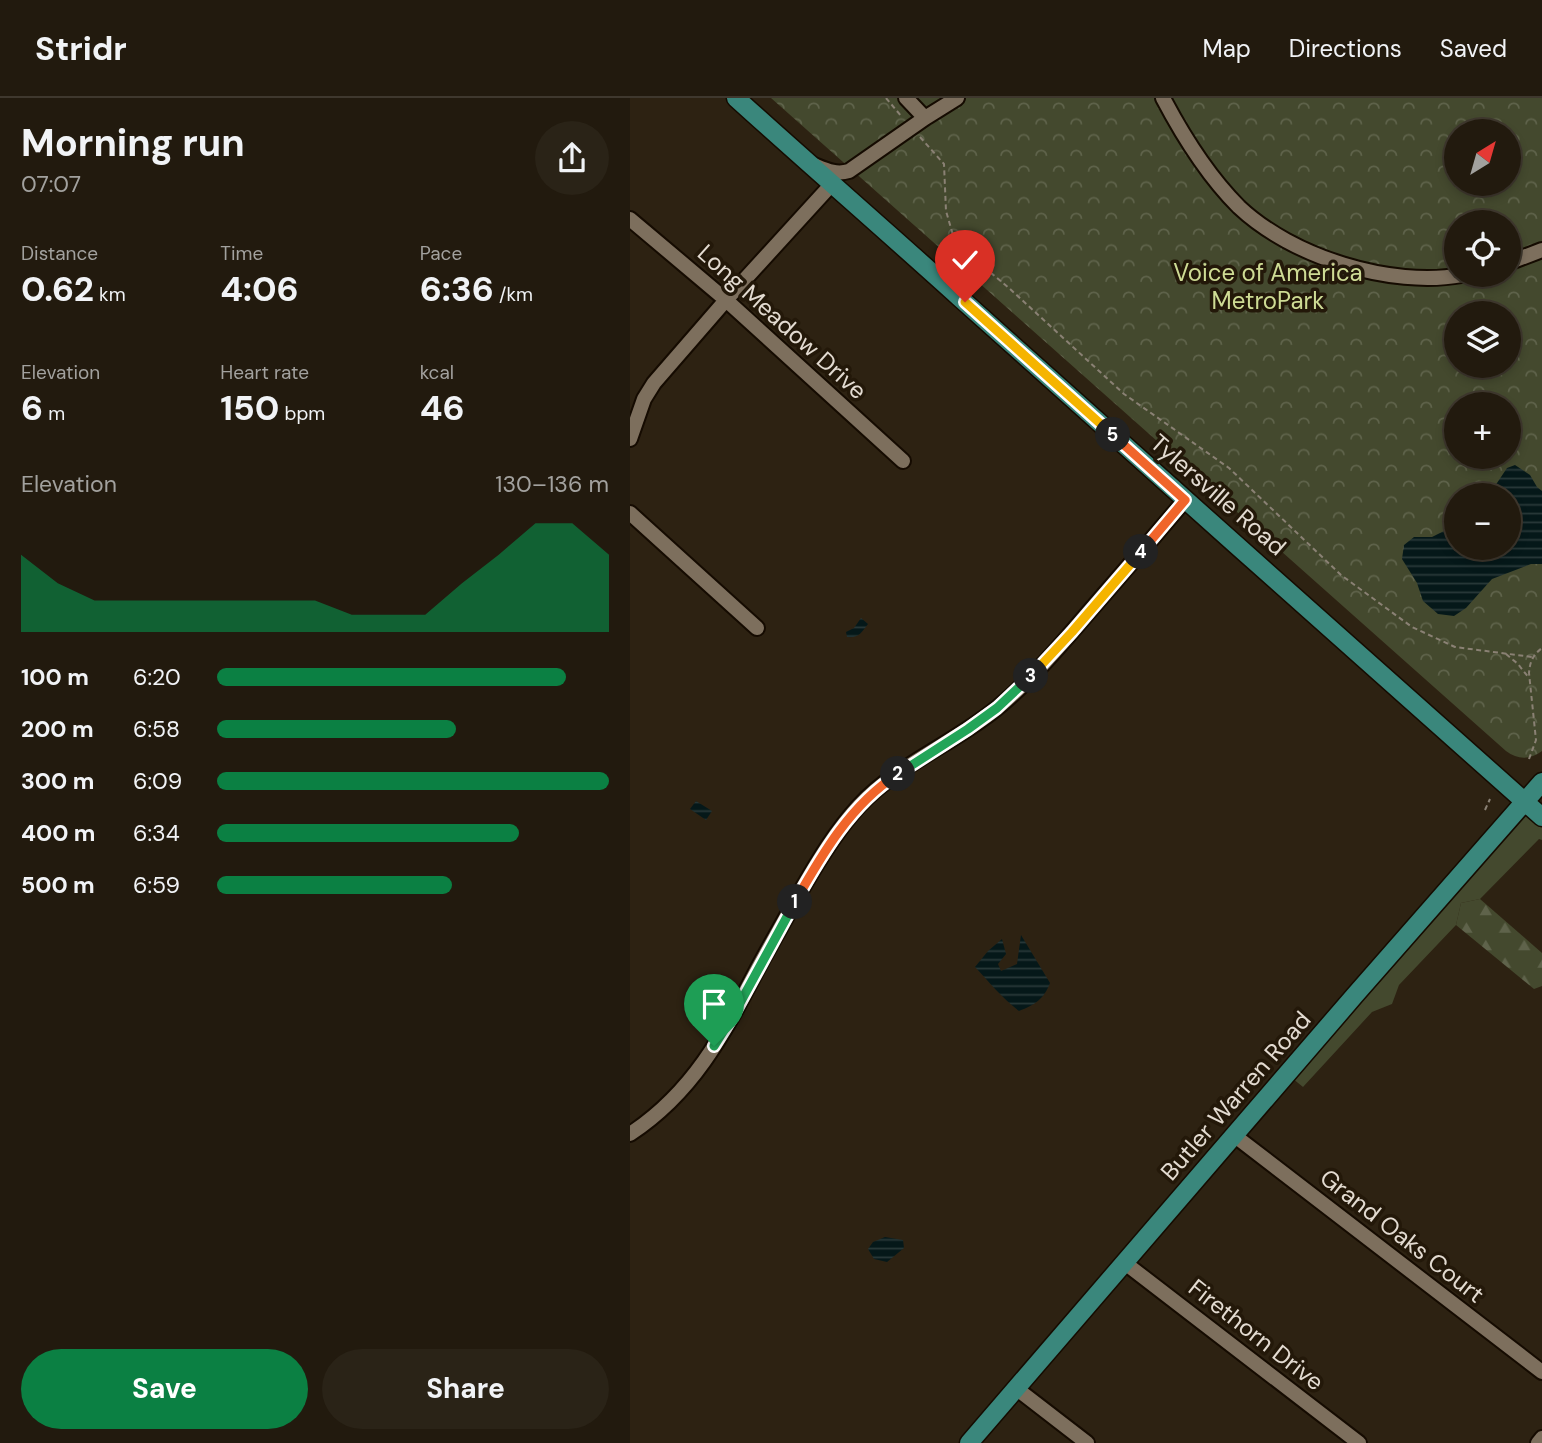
<!DOCTYPE html>
<html lang="en">
<head>
<meta charset="utf-8">
<style>
  body { margin:0; font-family:"DM Sans",sans-serif; background:#2a2317; color:#f1f3f6; height:100vh; display:flex; flex-direction:column; font-size:26px; white-space:nowrap }
  * { box-sizing:border-box; margin:0 }
  p { font-size:23px; color:#a2a19e }
  .icon { flex:none; width:38px; height:38px; fill:none; stroke:currentColor; stroke-width:2; stroke-linecap:round; stroke-linejoin:round }
  .map { position:relative; flex:1; overflow:hidden }
  .sheet { display:flex; flex-direction:column; background:#221a0e; width:630px }
  .sheet>* { flex:none }
  .needle { width:46px; rotate:37deg }
  .controls { position:absolute; left:814px; top:21px; display:grid; gap:14px }
  .controls a { display:grid; place-items:center; width:77px; height:77px; border-radius:50%; background:#221a0e; box-shadow:0 4px 10px #0003,0 0 0 2px #3f382e; font-size:35px }
  .pin { position:absolute; display:grid; place-items:center; width:60px; height:60px; color:#fff; margin:-72px -30px; border-radius:50% 50% 50% 0; rotate:-45deg; box-shadow:0 0 7px #0007 }
  .pin .icon { rotate:45deg }
  .km { position:absolute; width:35px; height:35px; margin:-18px; border-radius:50%; background:#222; color:#fff; font-size:19px; line-height:35px; text-align:center }
  .round { display:grid; place-items:center; flex:none; width:74px; height:74px; border-radius:37px; background:#2a2317 }
  .headline { display:flex; align-items:center; justify-content:space-between; height:119px; padding:0 21px }
  h1 { font-size:38px; font-weight:700; line-height:52px }
  .stats { display:grid; grid-template-columns:repeat(3,1fr); gap:10px; height:119px; padding:7px 21px }
  .stats div { display:grid; align-content:center }
  .stats b { font-size:35px; font-weight:700 }
  .stats small { font-size:19px; font-weight:400 }
  .stats p { font-size:19px }
  .chart { height:196px; padding:14px 21px }
  .chart p { display:flex; justify-content:space-between }
  .chart svg { width:100%; height:126px; margin-top:7px; fill:#0b8043; opacity:.7 }
  .cta { display:flex; gap:14px; margin-top:auto; padding:14px 21px }
  .cta a { flex:1; height:80px; border-radius:42px; background:#0b8043; color:#fff; font-size:28px; font-weight:700; line-height:80px; text-align:center }
  .cta a+a { background:#2a2317; color:#f1f3f6 }
  ul { padding:0 21px; list-style:none; font-size:23px }
  li { display:grid; grid-template-columns:112px 84px 1fr; align-items:center; height:52px }
  li i { height:18px; border-radius:9px; background:#0b8043 }
  header { display:flex; align-items:center; gap:42px; box-sizing:border-box; height:98px; padding:0 35px; background:#221a0e; border-bottom:2px solid #3f382e }
  header strong { font-size:33px }
  nav { display:flex; gap:38px; margin-inline-start:auto; font-size:24px }
  main { display:flex; flex:1; min-height:0 }
  .map>svg:first-child { display:block }
  .grass { fill:#44492e }
  .forest { fill:url(#forest-firs) }
  .park { fill:url(#park-crowns); fill-rule:evenodd }
  .water { fill:url(#water-rules) }
  .lines { fill:none; stroke-linecap:round; stroke-linejoin:round }
  .minor-casing { stroke:#150b01; stroke-width:18 }
  .major-casing { stroke:#150b01; stroke-width:21 }
  .path { stroke:#8a8174; stroke-width:2; stroke-dasharray:5 3.5; stroke-linecap:butt }
  .minor { stroke:#7d6f5d; stroke-width:14 }
  .major { stroke:#3a877c; stroke-width:18 }
  .split-1-casing { stroke:#fff; stroke-width:14 }
  .split-2-casing { stroke:#fff; stroke-width:14 }
  .split-3-casing { stroke:#fff; stroke-width:14 }
  .split-4-casing { stroke:#fff; stroke-width:14 }
  .split-5-casing { stroke:#fff; stroke-width:14 }
  .split-6-casing { stroke:#fff; stroke-width:14 }
  .split-1 { stroke:#22a559; stroke-width:9 }
  .split-2 { stroke:#f0652b; stroke-width:9 }
  .split-3 { stroke:#22a559; stroke-width:9 }
  .split-4 { stroke:#f5b400; stroke-width:9 }
  .split-5 { stroke:#f0652b; stroke-width:9 }
  .split-6 { stroke:#f5b400; stroke-width:9 }
  .labels { text-anchor:middle; stroke-width:7; stroke-linejoin:round; paint-order:stroke }
  .park-label { font-size:24px; fill:#cedb94; stroke:#231809 }
  .street-label { font-size:24px; fill:#e3dbd1; stroke:#231809 }
</style>
</head>
<body>
<header>
<strong>Stridr</strong>
<nav><a>Map</a><a>Directions</a><a>Saved</a></nav>
</header>
<main>
<section class="sheet">
<div class="headline"><div><h1>Morning run</h1><p>07:07</p></div><a class="round"><svg class="icon" aria-label="share" viewBox="0 0 24 24"><path d="M12 15V3M7 8l5-5 5 5M5 13v7h14v-7"/></svg></a></div>
<div class="stats">
<div><p>Distance</p><b>0.62<small> km</small></b></div>
<div><p>Time</p><b>4:06</b></div>
<div><p>Pace</p><b>6:36<small> /km</small></b></div>
</div>
<div class="stats">
<div><p>Elevation</p><b>6<small> m</small></b></div>
<div><p>Heart rate</p><b>150<small> bpm</small></b></div>
<div><p>kcal</p><b>46</b></div>
</div>
<div class="chart"><p><span>Elevation</span>130–136 m</p>
<svg viewBox="0 0 160 44" preserveAspectRatio="none"><path d="M0 44V17L10 27L20 33L30 33L40 33L50 33L60 33L70 33L80 33L90 38L100 38L110 38L120 27L130 17L140 6L150 6L160 17V44z"/></svg>
</div>
<ul>
<li><b>100 m</b>6:20<i style="width:89%"></i></li>
<li><b>200 m</b>6:58<i style="width:61%"></i></li>
<li><b>300 m</b>6:09<i style="width:100%"></i></li>
<li><b>400 m</b>6:34<i style="width:77%"></i></li>
<li><b>500 m</b>6:59<i style="width:60%"></i></li>
</ul>
<div class="cta"><a>Save</a><a>Share</a></div>
</section>
<div class="map">
<svg width="912" height="1345" viewBox="0 0 912 1345">
  <defs>
    <pattern id="forest-firs" width="22" height="20" patternUnits="userSpaceOnUse" patternTransform="scale(1.75)"><rect width="22" height="20" fill="#44492e"/><path d="M5 1l3.5 6h-7zM16 11l3.5 6h-7z" fill="#5f634b"/></pattern>
    <pattern id="park-crowns" width="20" height="18" patternUnits="userSpaceOnUse" patternTransform="scale(1.75)"><rect width="20" height="18" fill="#44492e"/><path d="M2 6a3 3 0 1 1 6 0M12 15a3 3 0 1 1 6 0" fill="none" stroke="#5f634b"/></pattern>
    <pattern id="water-rules" width="6" height="5" patternUnits="userSpaceOnUse" patternTransform="scale(1.75)"><rect width="6" height="5" fill="#051819"/><path d="M0 2.5h6" fill="none" stroke="#293939"/></pattern>
  </defs>
  <rect width="100%" height="100%" fill="#2d2212"/>
  <path class="grass" d="M895,703l17,16v23l-3,-1 -59,60 -19,4 -5,22 -57,60 -7,19 -20,8 -69,75 -16,-13z"/>
  <path class="forest" d="M850,801l62,54v33l-8,3 -78,-64 5,-22z"/>
  <path class="park" d="M141,0h771v653c-12,9 -24,9 -36,0zM826,33h52v53h-52zM826,124h52v53h-52zM826,215h52v53h-52zM826,306h52v53h-52zM826,397h52v53h-52z"/>
  <path class="water" d="M885,367l15,10 7,12 5,4v73h-11l-39,15 -26,29 -12,8 -16,-2 -15,-13 -6,-18 -15,-24 2,-14 10,-8h18l24,-12v23h52v-53h-19l18,-27z
    M231,520l7,6c-7,9 -9,14 -21,13l-1,-5 8,-4z
    M66,703l16,10 -6,9 -16,-11z
    M391,837l29,48c-6,16 -15,22 -31,28 -17,-13 -29,-28 -44,-44l13,-16 14,-12 4,15 -8,10 3,7 16,-7z
    M255,1139l18,3 1,8 -17,14 -13,-3 -6,-10 5,-7z"/>
  <g class="lines">
    <defs>
      <path id="minor" d="M276,0l19,20
        M533,0c21,40 44,77 76,109 53,50 152,81 223,68
        M184,67c12,5 22,10 35,6l76,-53 32,-20
        M0,121l96,81 177,161
        M878,165l34,-13
        M0,341l14,-40 10,-16 72,-83 105,-115
        M0,415l127,115
        M0,1036c64,-42 94,-101 128,-166 14,-26 29,-52 44,-79 16,-28 34,-58 57,-83 38,-41 94,-62 138,-98 34,-28 63,-62 91,-95 33,-38 65,-75 97,-113
        M605,1038l307,236
        M495,1165l234,180
        M387,1291l70,54
        M908,1345l4,-5"/>
      <path id="major" d="M106,0c74,67 149,132 223,199 194,174 388,347 583,520
        M339,1345l386,-448 187,-213"/>
    </defs>
    <use href="#minor" class="minor-casing"/>
    <use href="#major" class="major-casing"/>
    <path class="path" d="M256,0l16,19
      M290,39l24,27 2,47 7,24 20,23 36,30 115,106 105,74 112,107 71,52 43,20 77,10
      M876,556l12,10 11,14
      M899,661l7,-19 -7,-67c1,-12 4,-18 13,-25
      M855,712l5,-11"/>
    <use href="#minor" class="minor"/>
    <use href="#major" class="major"/>
  </g>
  <g class="lines">
    <defs>
      <path id="split-1" d="M84,948l20,-32 61,-112"/>
      <path id="split-2" d="M165,804c27,-48 56,-98 103,-128"/>
      <path id="split-3" d="M268,676l70,-45 29,-21 34,-32"/>
      <path id="split-4" d="M401,578l41,-44 69,-80"/>
      <path id="split-5" d="M483,337l72,65 -44,52"/>
      <path id="split-6" d="M335,204l148,133"/>
    </defs>
    <use href="#split-1" class="split-1-casing"/>
    <use href="#split-2" class="split-2-casing"/>
    <use href="#split-3" class="split-3-casing"/>
    <use href="#split-4" class="split-4-casing"/>
    <use href="#split-5" class="split-5-casing"/>
    <use href="#split-6" class="split-6-casing"/>
    <use href="#split-1" class="split-1"/>
    <use href="#split-2" class="split-2"/>
    <use href="#split-3" class="split-3"/>
    <use href="#split-4" class="split-4"/>
    <use href="#split-5" class="split-5"/>
    <use href="#split-6" class="split-6"/>
  </g>
  <g class="labels">
    <g class="park-label">
      <text x="638" y="183">Voice of America<tspan x="638" dy="28">MetroPark</tspan></text>
    </g>
    <g class="street-label">
      <text transform="translate(152 224) rotate(42)" y="8">Long Meadow Drive</text>
      <text transform="translate(588 397) rotate(41)" y="8">Tylersville Road</text>
      <text transform="translate(606 998) rotate(-49)" y="8">Butler Warren Road</text>
      <text transform="translate(772 1138) rotate(38)" y="8">Grand Oaks Court</text>
      <text transform="translate(626 1237) rotate(38)" y="8">Firethorn Drive</text>
    </g>
  </g>
</svg>
<div class="controls">
<a><svg class="needle" viewBox="-14 -14 28 28"><path d="M0-13l5 13h-10z" fill="#e53935"/><path d="M0 13l5-13h-10z" fill="#a2a19e"/></svg></a>
<a><svg class="icon" aria-label="locate" viewBox="0 0 24 24"><circle cx="12" cy="12" r="6"/><path d="M12 2v4M12 18v4M2 12h4M18 12h4"/></svg></a>
<a><svg class="icon" aria-label="layers" viewBox="0 0 24 24"><path d="M12 4l9 5-9 5-9-5zM3 14l9 5 9-5"/></svg></a>
<a>+</a>
<a>−</a>
</div>
<div class="pin" style="left:84px;top:948px;background:#1e9e55"><svg class="icon" aria-label="arrive" viewBox="0 0 24 24"><path d="M6 21V4h12l-3 4 3 4H6"/></svg></div>
<div class="pin" style="left:335px;top:204px;background:#d93025"><svg class="icon" aria-label="check" viewBox="0 0 24 24"><path d="M5 12l5 5 9-10"/></svg></div>
<b class="km" style="left:165px;top:804px">1</b>
<b class="km" style="left:268px;top:676px">2</b>
<b class="km" style="left:401px;top:578px">3</b>
<b class="km" style="left:511px;top:454px">4</b>
<b class="km" style="left:483px;top:337px">5</b>
</div>
</main>
</body>
</html>
